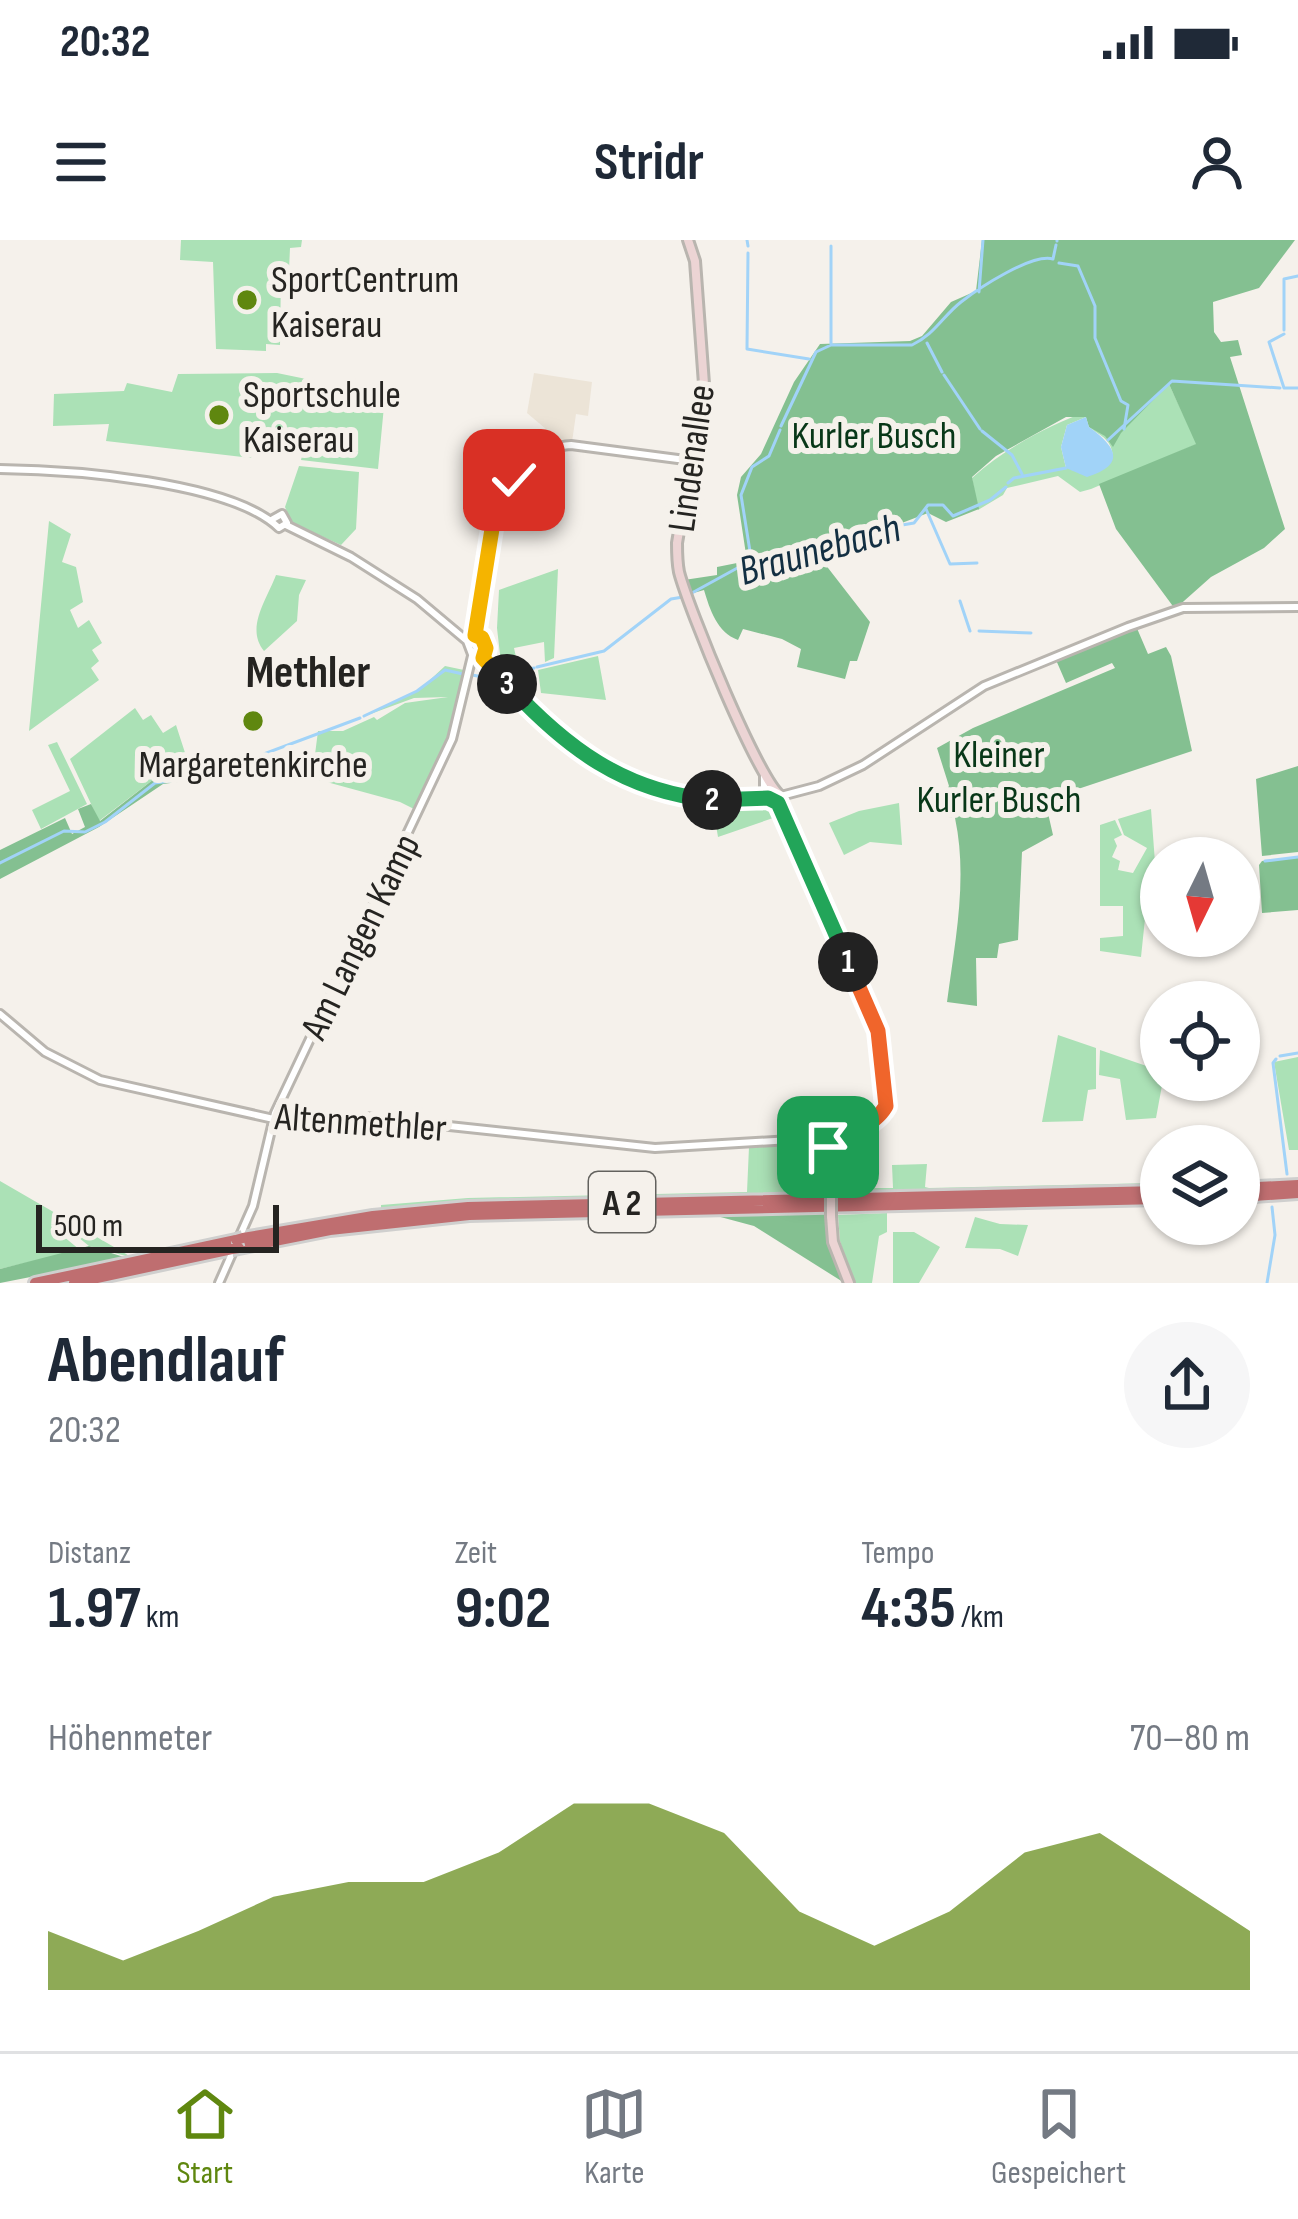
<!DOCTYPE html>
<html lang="de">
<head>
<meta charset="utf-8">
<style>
  body { margin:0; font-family:"Sofia Sans Condensed",sans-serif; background:#f6f6f7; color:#1f2937; height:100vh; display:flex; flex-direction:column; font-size:45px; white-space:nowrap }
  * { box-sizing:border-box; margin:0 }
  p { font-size:39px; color:#747a83 }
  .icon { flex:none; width:66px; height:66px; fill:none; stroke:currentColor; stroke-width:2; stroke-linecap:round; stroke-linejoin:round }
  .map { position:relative; height:1043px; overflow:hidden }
  .details { display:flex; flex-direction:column; background:#fff; flex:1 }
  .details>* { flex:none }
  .needle { width:78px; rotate:185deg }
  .fabs { position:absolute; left:1140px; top:597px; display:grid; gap:24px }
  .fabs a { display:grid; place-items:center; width:120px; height:120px; border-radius:50%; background:#fff; box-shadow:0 3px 9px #0004; font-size:60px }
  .scale { position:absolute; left:36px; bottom:30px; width:243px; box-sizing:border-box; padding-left:12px; border:6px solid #252421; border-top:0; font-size:33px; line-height:42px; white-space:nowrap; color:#252421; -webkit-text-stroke:9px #f5f1eb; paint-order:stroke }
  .pin { position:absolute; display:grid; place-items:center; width:102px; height:102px; color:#fff; margin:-51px; border-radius:24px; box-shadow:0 6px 18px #0006 }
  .km { position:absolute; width:60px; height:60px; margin:-30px; border-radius:50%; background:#222; color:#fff; font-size:33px; line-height:60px; text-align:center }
  .round { display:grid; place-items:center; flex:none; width:126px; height:126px; border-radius:63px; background:#f6f6f7 }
  .headline { display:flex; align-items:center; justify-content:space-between; height:204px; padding:0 48px }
  h1 { font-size:66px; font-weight:700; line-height:90px }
  .stats { display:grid; grid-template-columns:repeat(3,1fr); gap:18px; height:204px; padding:12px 48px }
  .stats div { display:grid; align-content:center }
  .stats b { font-size:60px; font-weight:700 }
  .stats small { font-size:33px; font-weight:400 }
  .stats p { font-size:33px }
  .chart { height:336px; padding:24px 48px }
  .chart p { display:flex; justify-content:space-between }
  .chart svg { width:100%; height:216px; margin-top:12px; fill:#5f870f; opacity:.7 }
  .status { display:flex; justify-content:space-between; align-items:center; height:84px; padding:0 60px; background:#fff; direction:ltr }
  .status svg { height:33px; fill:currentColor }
  header { display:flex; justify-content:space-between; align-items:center; height:156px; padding:0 48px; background:#fff; font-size:54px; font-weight:700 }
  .tabs { display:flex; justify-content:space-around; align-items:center; height:168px; border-top:3px solid #e0e1e3; background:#fff; font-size:33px; color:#747a83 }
  .tabs a { display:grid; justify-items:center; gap:6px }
  .tabs .selected { color:#5f870f }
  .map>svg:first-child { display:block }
  .built { fill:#ece4d7 }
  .green { fill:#abe1b6; fill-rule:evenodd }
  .forest { fill:#84c091 }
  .water { fill:#a1d3f8 }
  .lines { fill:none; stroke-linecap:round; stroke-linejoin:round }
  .stream { stroke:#a1d3f8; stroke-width:3 }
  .tertiary-casing { stroke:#b9b5af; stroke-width:12 }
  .secondary-casing { stroke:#b9b5af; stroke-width:14 }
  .motorway-casing { stroke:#cfcfce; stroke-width:16 }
  .tertiary { stroke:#fff; stroke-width:6 }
  .secondary { stroke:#ecd4d4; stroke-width:8 }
  .motorway { stroke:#bf6e70; stroke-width:10 }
  .secondary-bridge-casing { stroke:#b9b5af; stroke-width:14; stroke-linecap:butt }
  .motorway-bridge-casing { stroke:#cfcfce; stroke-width:16; stroke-linecap:butt }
  .secondary-bridge { stroke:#ecd4d4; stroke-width:8 }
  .motorway-bridge { stroke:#bf6e70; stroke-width:10 }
  .split-1-casing { stroke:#fff; stroke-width:24 }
  .split-2-casing { stroke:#fff; stroke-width:24 }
  .split-3-casing { stroke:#fff; stroke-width:24 }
  .split-4-casing { stroke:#fff; stroke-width:24 }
  .split-1 { stroke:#f0652b; stroke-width:15 }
  .split-2 { stroke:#22a559; stroke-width:15 }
  .split-3 { stroke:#22a559; stroke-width:15 }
  .split-4 { stroke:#f5b400; stroke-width:15 }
  .poi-dot { fill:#5f870f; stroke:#f5f1eb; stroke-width:4.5 }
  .labels { text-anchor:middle; stroke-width:12; stroke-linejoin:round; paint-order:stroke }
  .shield { fill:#f5f1eb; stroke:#63625e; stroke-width:3 }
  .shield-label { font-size:36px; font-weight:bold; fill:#252421 }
  .poi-label { font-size:39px; fill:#252421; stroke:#f5f1eb; text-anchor:start }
  .park-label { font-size:39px; fill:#083718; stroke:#f5f1eb }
  .street-label { font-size:39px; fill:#252421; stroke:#f5f1eb }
  .water-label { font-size:42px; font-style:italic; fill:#132f42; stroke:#f5f1eb }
  .quarter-label { font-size:45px; font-weight:bold; fill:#252421; stroke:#f5f1eb }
</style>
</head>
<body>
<div class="status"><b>20:32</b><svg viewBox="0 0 49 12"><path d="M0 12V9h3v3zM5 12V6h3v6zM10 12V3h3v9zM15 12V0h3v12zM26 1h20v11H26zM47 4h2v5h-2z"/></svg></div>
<header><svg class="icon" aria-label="menu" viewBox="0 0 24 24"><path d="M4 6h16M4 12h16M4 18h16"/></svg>Stridr<svg class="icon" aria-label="person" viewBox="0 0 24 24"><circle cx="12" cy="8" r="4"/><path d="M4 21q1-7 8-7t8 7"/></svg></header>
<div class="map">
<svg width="1298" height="1043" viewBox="0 0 1298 1043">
  <rect width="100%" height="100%" fill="#f5f1eb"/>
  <path class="built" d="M534,133l58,9 -4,34 -12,-2 -4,28 -13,-2 -32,-27z"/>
  <path class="green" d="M181,0h121l-1,7 -11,1 -1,22 -8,1 -1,74 -14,-1v7l-50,-2 -3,-87 -33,-2z
    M277,133l34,7 -1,24 74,2 -6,63 -77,-9 4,-17 -48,-10 -6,25 -145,-17 3,-17 -56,2 1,-32 70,-3 3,-8 45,9 6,-18z
    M1169,144l28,60 -106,45 -11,3 -22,-16 -51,12 -4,7 -25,15 -6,-32c57,-51 126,-72 197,-94zM1086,177l3,10c13,10 23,12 24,31l-47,10 -5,-21 6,-22z
    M299,226l60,6 -3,57 -15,16 -49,-22 -7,-16z
    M49,281l22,13 -9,28 14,5 7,35 -13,8 8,18 11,-8 13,23 -10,7 7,11 -8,7 8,12 -70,51z
    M558,329l-4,89 -9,4 -1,-20 -30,6 4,18 -16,6 -5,-44 2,-38z
    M276,335l30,5 -7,15 -2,26 -33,30c-19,-23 3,-52 12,-76z
    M598,416l8,44 -65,-7 -3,-23z
    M445,426l19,4c-5,52 -26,94 -48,140l-16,-8 -88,-24 6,-47h25l31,-14 3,3 28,-17 43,-6 -34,1 -49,18 54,-26z
    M135,468l8,12 8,-5 12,18 13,-8 13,40 -35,14 -55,42 -29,-62z
    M57,502l30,62 -46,25 -9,-19 38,-19 -22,-46z
    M711,563h52l16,13 -61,21 -2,-12h-6z
    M899,563l3,42 -32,-3 -26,13 -15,-32 30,-12z
    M1151,569l6,80 -9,1 -7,67 -41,-6v-13l23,-2v-30h-23v-81l15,-5 7,15 -8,4 3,7 -5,11 8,4 -2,9 15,3 14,-25 -23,-13 -6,-16z
    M1058,795l38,13v41l-8,1 -5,31 -41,1z
    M1100,810l61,21 2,9 -7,38 -30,2 -6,-41 -21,-4z
    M1298,817v93h-9l-15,-88z
    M864,890l-6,27 -13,18h20l2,13h26l-1,-23 35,-1 -2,23 4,1 226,-5 2,-19h4v22l-328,5 3,-45z
    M813,901l11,5 4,9v36l-8,2 -335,7 -104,10v-5l87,-7 279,-6 2,-45z
    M0,941l133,77 -44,-12 -32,-26 6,16 17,14 -80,19z
    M887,973v19l-8,4 -7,47h-19l-13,-42 -2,-26z
    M975,977l25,7 28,1 -10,31 -18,-7 -35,-1z
    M893,992h21l26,15 -21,36h-26z"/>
  <path class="forest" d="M982,0h313l-36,48 -46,14 1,30 7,10 17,-2 4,15 -12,2 55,172 -21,19 -53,29 -36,32 -59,-80 -17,-45 97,-40 -27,-60 -48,49 -8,14 -8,-11 -16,-9 -3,-10h-20l-70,39 -24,21 7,32 -33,13 -18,-9 -110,42 52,67 -13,39h-7l-5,18 -48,-12 4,-18 -19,-10 -39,-10 -5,11c-21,-8 -28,-30 -34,-50l-14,4 -6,-14 33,-5v-8l30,-6 -10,-66 4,-18 20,-23 33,-72 26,-38 90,-3 12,-5 29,-34 25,-11z
    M1136,386l12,28 18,-7 5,9 21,95 -147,49 8,35 -31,17 -4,88 -19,4 -2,14h-21l1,48 -30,-4c8,-61 21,-123 8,-184l-27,-4v-18l16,-3 5,-7 -12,-38 36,-20 142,-60 -3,-5 -46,20 -10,-23z
    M184,525h5l2,8h9v6l-37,5 -64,43 -99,52v-29l65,-32 7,16 13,-7 -7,-18 13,-5 9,17 54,-42 22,-6z
    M1298,526v86l-36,4 -6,-77z
    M1298,617v53l-36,3 -3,-48 3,-4z
    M828,972v33l15,37 -89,-56 -41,-11z
    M89,1006l38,12 -127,25v-14z"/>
  <path class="water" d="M1086,177l3,10c26,19 39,37 -2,50l-21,-9 -5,-21 6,-22z"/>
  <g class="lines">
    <path class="stream" d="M747,0l1,6
      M1057,1v-1
      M748,13l-1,96 62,10
      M1059,23l19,3 17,40v32l26,63 7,4 -4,24
      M979,52l4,-52
      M1284,90v-51l14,-3
      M1284,94l-15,8 15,46h14
      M927,103l15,29
      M831,105v-99
      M944,135l36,54
      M781,186l35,-74 15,-7h81c22,-10 31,-29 49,-43 18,-14 71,-49 92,-43l3,-14
      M982,191l30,24 10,19
      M1108,200l64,-59 108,7
      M1008,243l6,-5 52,-10
      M926,269l24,55 27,-1
      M752,324l-11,-69 11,-28 17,-11 11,-26
      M779,327l6,6 8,-4 2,-7 -5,-4
      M690,354l51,-28 32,-1 22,-11 41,-2 37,-22 41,-7 14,-18h15l10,11 37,-16 16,-13
      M960,361l10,30
      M979,391l52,2
      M537,427l67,-16 67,-52 12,-2
      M472,435l22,4
      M507,436l27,-8
      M364,476l53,-25 28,-21 18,4
      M205,536l155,-58
      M1265,621l33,-4
      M0,623l64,-32 21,1 20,-10 50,-39 45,-6
      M1280,816l18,-3
      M1276,819l-3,4 14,111
      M1267,1043l8,-48 -3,-28"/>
    <defs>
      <path id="tertiary" d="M0,229c71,1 230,12 279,59l8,-5 -5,-9 -9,5
        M286,285l65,32 66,42 50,42 6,16 12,-1 1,-8 -6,-11 -8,-1 -5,5
        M474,395l21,-131c13,-26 45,-58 76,-59l122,16
        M483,418c89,94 144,155 285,140
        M781,556l38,-10 44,-21 121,-79 144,-59 55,-19 115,-1
        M756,558l8,-9v-17
        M0,774l45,38 55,28 196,44 69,-7 290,31 186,-11
        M219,1043l34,-77 22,-93 177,-374 20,-83"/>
      <path id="secondary" d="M688,0l7,21 9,123 -27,159c0,10 0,19 2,29 9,35 80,210 102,224l-4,7 -8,-3 3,-9
        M777,563l96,216 8,34 5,56c-35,41 -57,1 -55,79
        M831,976l2,26 16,41"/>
      <path id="motorway" d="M1239,948l59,-3
        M1239,957l59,-4
        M243,998l130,-22 95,-9 693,-16
        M239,1008l91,-18 139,-15 692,-16
        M35,1043l201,-43
        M74,1043l158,-34"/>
    </defs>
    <use href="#tertiary" class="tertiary-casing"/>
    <use href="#secondary" class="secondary-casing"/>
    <use href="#motorway" class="motorway-casing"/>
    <use href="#tertiary" class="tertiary"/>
    <use href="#secondary" class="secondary"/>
    <use href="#motorway" class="motorway"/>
    <defs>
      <path id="secondary-bridge" d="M831,948v28"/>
      <path id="motorway-bridge" d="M236,1000l7,-2
        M232,1009l7,-1"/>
    </defs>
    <use href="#secondary-bridge" class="secondary-bridge-casing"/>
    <use href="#motorway-bridge" class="motorway-bridge-casing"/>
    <use href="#secondary-bridge" class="secondary-bridge"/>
    <use href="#motorway-bridge" class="motorway-bridge"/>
  </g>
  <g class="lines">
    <defs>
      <path id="split-1" d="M828,907l-10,-8c24,-1 56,-12 68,-33l-8,-75 -30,-69"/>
      <path id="split-2" d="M712,560l56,-2 10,5 70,159"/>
      <path id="split-3" d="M507,444c58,63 117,108 205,116"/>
      <path id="split-4" d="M507,444l-24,-26 3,-10 -4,-10 -7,-3 21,-131 18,-24"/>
    </defs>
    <use href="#split-1" class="split-1-casing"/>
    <use href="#split-2" class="split-2-casing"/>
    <use href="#split-3" class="split-3-casing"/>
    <use href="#split-4" class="split-4-casing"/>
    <use href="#split-1" class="split-1"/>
    <use href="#split-2" class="split-2"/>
    <use href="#split-3" class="split-3"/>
    <use href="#split-4" class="split-4"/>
  </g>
  <g class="poi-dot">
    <circle cx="247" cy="60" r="12"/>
    <circle cx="219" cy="175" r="12"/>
    <circle cx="253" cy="481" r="12"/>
  </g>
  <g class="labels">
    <rect class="shield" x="589" y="932" width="66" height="60" rx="9"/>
    <g class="shield-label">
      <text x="622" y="975">A 2</text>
    </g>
    <g class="poi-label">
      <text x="271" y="52">SportCentrum<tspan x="271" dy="45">Kaiserau</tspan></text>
      <text x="243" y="167">Sportschule<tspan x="243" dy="45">Kaiserau</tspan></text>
      <text x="253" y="537" text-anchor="middle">Margaretenkirche</text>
    </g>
    <g class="park-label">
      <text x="874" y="208">Kurler Busch</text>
      <text x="999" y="527">Kleiner<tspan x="999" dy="45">Kurler Busch</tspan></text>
    </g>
    <g class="street-label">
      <text transform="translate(690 218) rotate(-82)" y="14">Lindenallee</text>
      <text transform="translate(359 696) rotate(-64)" y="14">Am Langen Kamp</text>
      <text transform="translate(361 881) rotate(4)" y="14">Altenmethler</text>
    </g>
    <g class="water-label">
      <text transform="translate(819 308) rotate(-16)" y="15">Braunebach</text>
    </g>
    <g class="quarter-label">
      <text x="308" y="447">Methler</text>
    </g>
  </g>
</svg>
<div class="fabs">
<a><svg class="needle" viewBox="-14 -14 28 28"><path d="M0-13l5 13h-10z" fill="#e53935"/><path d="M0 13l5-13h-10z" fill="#747a83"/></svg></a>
<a><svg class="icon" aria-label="locate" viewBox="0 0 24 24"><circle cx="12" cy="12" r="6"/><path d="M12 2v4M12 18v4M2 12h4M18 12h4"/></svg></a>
<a><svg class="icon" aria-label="layers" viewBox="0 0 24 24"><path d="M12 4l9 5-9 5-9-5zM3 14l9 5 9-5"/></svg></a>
</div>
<div class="scale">500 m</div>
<div class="pin" style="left:828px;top:907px;background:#1e9e55"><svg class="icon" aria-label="arrive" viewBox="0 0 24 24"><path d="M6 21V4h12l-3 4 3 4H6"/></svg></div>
<div class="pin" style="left:514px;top:240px;background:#d93025"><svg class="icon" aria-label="check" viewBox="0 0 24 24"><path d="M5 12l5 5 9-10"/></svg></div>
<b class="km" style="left:848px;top:722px">1</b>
<b class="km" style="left:712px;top:560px">2</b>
<b class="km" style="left:507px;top:444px">3</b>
</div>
<section class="details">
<div class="headline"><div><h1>Abendlauf</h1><p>20:32</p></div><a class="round"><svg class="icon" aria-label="share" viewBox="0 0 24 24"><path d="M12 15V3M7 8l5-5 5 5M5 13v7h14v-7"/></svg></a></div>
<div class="stats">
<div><p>Distanz</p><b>1.97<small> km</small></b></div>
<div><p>Zeit</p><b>9:02</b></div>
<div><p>Tempo</p><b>4:35<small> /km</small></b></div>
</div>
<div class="chart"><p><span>Höhenmeter</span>70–80 m</p>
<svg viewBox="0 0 160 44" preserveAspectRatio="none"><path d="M0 44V32L10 38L20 32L30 25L40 22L50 22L60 16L70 6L80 6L90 12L100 28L110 35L120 28L130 16L140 12L150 22L160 32V44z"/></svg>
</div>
</section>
<nav class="tabs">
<a class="selected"><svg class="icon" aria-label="home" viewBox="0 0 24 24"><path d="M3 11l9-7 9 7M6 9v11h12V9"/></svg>Start</a>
<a><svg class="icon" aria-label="map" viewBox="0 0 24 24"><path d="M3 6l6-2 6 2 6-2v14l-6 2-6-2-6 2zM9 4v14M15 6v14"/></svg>Karte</a>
<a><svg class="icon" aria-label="saved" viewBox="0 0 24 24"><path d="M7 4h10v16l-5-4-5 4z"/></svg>Gespeichert</a>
</nav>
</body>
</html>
